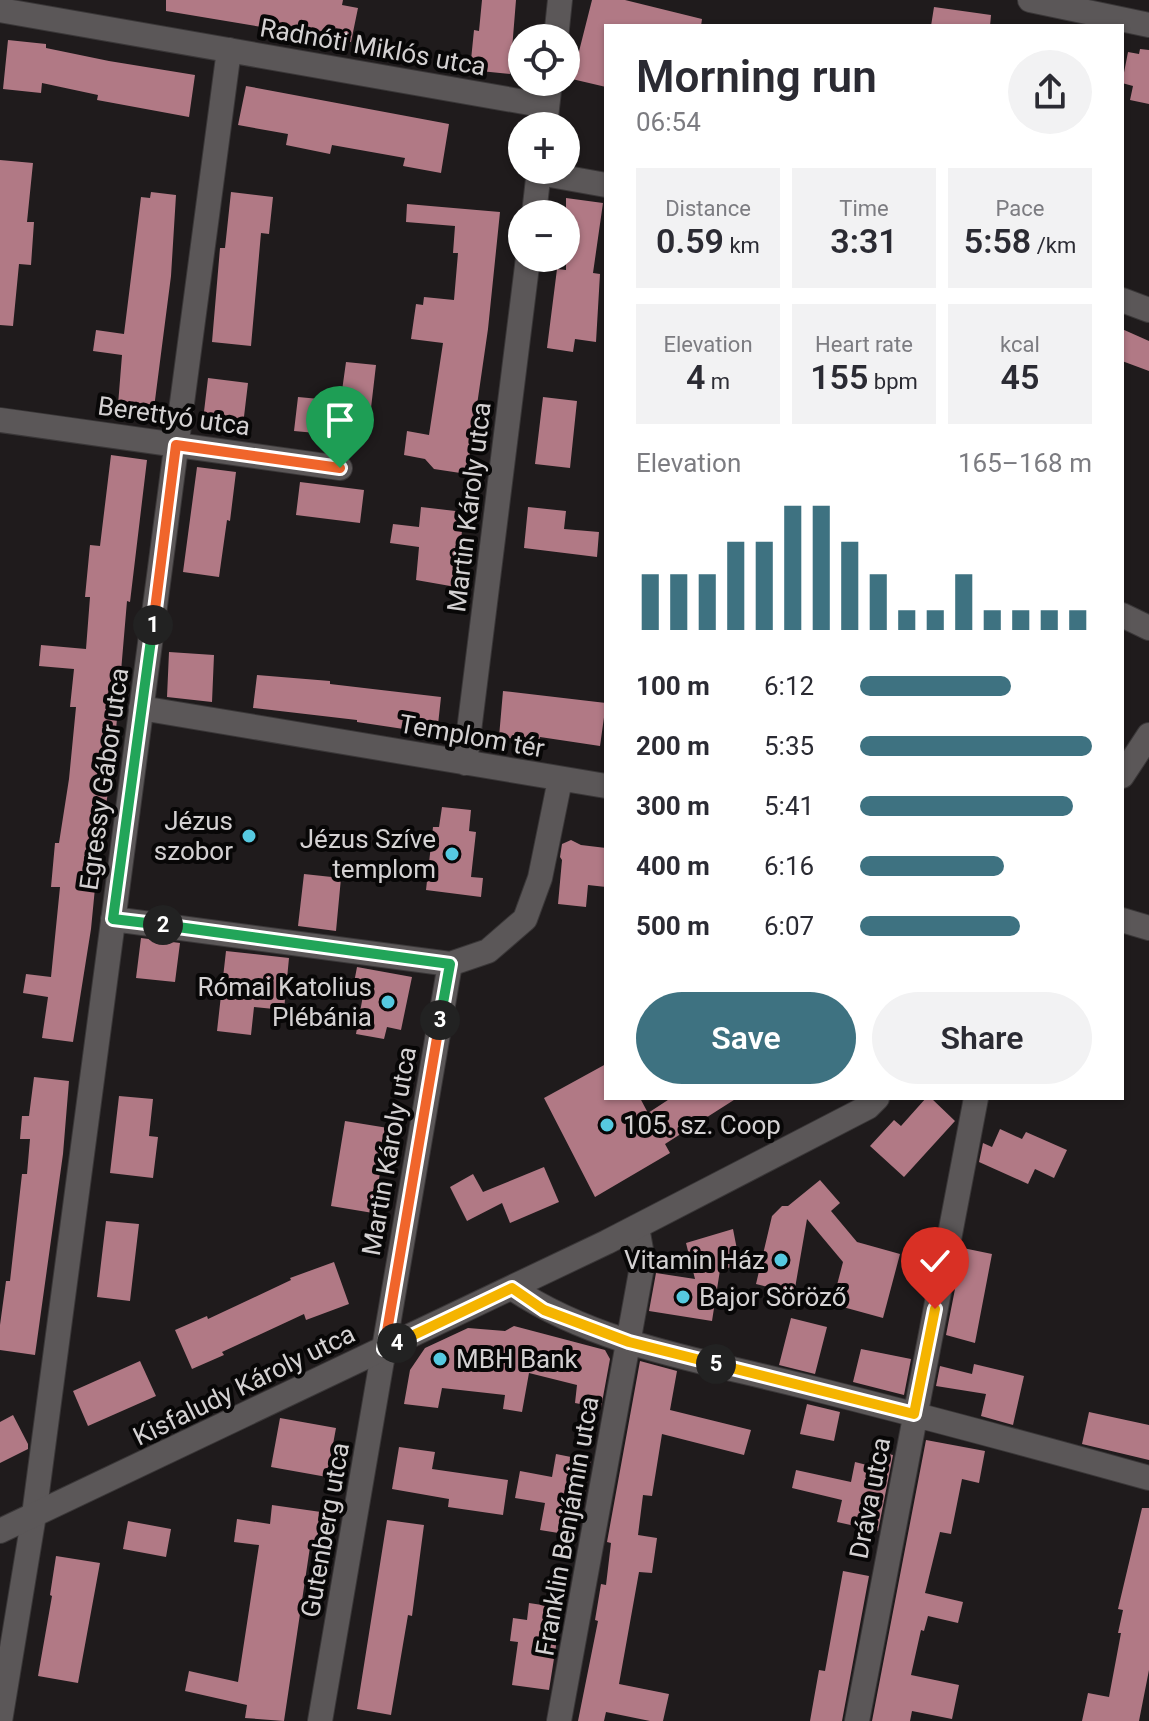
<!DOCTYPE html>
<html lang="en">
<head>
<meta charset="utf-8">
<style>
  body { margin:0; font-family:Roboto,sans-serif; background:#f2f2f3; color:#2b2b33; height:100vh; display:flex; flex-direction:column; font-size:30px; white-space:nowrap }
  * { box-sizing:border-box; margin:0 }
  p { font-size:26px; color:#7c7c81 }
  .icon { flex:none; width:44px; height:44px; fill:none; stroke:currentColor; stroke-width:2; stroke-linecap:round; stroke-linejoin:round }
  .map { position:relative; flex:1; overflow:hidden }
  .sheet { position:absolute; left:604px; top:24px; width:520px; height:1076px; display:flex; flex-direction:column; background:#fff; border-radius:0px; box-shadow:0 2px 6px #0004 }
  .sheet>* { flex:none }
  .fabs { position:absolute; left:508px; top:24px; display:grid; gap:16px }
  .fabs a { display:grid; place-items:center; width:72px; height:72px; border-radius:50%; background:#fff; box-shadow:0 2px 6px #0004; font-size:40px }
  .pin { position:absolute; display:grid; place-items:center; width:68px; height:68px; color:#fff; margin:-82px -34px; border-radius:50% 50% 50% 0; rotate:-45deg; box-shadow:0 0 8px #0007 }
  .pin .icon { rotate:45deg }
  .km { position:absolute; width:40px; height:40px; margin:-20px; border-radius:50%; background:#222; color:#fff; font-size:22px; line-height:40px; text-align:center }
  .round { display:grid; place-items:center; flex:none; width:84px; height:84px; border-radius:42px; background:#f2f2f3 }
  .headline { display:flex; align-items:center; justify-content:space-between; height:136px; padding:0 32px }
  h1 { font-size:44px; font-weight:600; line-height:60px }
  .stats { display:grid; grid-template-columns:repeat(3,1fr); gap:12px; height:136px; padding:8px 32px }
  .stats div { display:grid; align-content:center; border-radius:0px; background:#f2f2f3; text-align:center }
  .stats b { font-size:34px; font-weight:600 }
  .stats small { font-size:22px; font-weight:400 }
  .stats p { font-size:22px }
  .chart { height:224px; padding:16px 32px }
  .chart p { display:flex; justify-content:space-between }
  .chart svg { width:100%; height:144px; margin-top:8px; stroke:#3e7281; stroke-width:6 }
  .action { display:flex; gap:16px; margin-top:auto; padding:16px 32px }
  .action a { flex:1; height:92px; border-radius:48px; background:#3e7281; color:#fff; font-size:32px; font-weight:600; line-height:92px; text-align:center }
  .action a+a { background:#f2f2f3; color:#2b2b33 }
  ul { padding:0 32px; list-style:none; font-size:26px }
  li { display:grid; grid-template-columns:128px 96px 1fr; align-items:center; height:60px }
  li i { height:20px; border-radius:10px; background:#3e7281 }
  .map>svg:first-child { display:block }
  .building { fill:#b17985 }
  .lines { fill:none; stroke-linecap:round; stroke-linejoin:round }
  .street-casing { stroke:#3a3738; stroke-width:26 }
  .secondary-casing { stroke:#3a3738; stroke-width:26 }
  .street { stroke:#5b5758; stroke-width:24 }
  .secondary { stroke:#5b5758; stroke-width:24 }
  .split-1-casing { stroke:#fff; stroke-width:16 }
  .split-2-casing { stroke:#fff; stroke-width:16 }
  .split-3-casing { stroke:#fff; stroke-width:16 }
  .split-4-casing { stroke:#fff; stroke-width:16 }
  .split-5-casing { stroke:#fff; stroke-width:16 }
  .split-6-casing { stroke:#fff; stroke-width:16 }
  .split-1 { stroke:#f0652b; stroke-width:10 }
  .split-2 { stroke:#22a559; stroke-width:10 }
  .split-3 { stroke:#22a559; stroke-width:10 }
  .split-4 { stroke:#f0652b; stroke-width:10 }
  .split-5 { stroke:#f5b400; stroke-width:10 }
  .split-6 { stroke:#f5b400; stroke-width:10 }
  .poi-dot { fill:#56c9e0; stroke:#080707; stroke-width:3 }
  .labels { text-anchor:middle; stroke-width:8; stroke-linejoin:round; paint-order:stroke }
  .street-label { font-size:26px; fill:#d4d1d2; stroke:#080707 }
  .poi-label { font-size:26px; fill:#d4d1d2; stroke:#080707; text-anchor:end }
</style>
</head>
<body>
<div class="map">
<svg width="1149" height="1721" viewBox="0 0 1149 1721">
  <rect width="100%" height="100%" fill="#1f1b1c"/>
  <path class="building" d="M166,0h177l-1,5 16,3 -7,34 -185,-31z
    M482,0h34l-6,74 -40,-4 4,-40 5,1z
    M592,0h33l77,19 -1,7h-95v61l-34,-8z
    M934,7l57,8 -1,11h-59z
    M8,40l38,4v4l63,13 86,14 -6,42 -92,-17 1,-5 -56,-12 -1,10 -38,-4z
    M1140,49l9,1v54l-19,-4 3,-14 -11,-3 6,-31 11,2z
    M246,86l203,38 -8,49 -38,-7 2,-8 -73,-13 -2,9 -44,-9 2,-11 -50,-9z
    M0,160l33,3 -6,59h7l-3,43 -12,-1 -6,62 -13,-1z
    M151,192l25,3 -5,81 -17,132 -36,-3 4,-50 -29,-4 3,-21 28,4 17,-137 9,1z
    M231,192l42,5 -4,37 -8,-1 -10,113 -39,-4 8,-94h5z
    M566,198l37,5 -10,70 7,1 -4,68 -21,-3 -2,13 -26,-4 10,-79 9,1z
    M407,204l93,8 -12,117 -21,145 -33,-5 -9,-10 -21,-4 3,-24 22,4 14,-92 -32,-4 5,-35 7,1 1,-8 30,3 4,-47h-5l2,-27 -49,-4z
    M1122,329l27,12v30l-27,-10z
    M346,362l30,3 -5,43 -31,-3z
    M208,378l40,5 -5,42 -40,-5z
    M298,397l43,4 -3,34 -44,-4z
    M543,397l34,4 -7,67 -35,-4z
    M111,455l36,5 -17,142 -3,-1 -12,141 -12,85 -2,-1 -10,103 -18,113 -31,-4 6,-41 -25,-4 3,-19 25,3 9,-90h-9l4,-44h4l10,-64 7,-72h-6l4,-38 -35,-3 2,-21 45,4 4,-52h-5l5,-52 10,1z
    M197,467l39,5 -6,49 -3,-1 -8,57 -36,-5z
    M300,482l64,8 -4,33 -64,-8z
    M421,507l43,5 -8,75 -40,-7 3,-33 -29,-4 3,-19 26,3z
    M528,507l38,4 -2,18 35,3 -2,25 -73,-9z
    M169,652l45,3 -2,47 -45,-5z
    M257,675l73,6v3l111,13 -4,37 -80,-12v-2l-104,-12z
    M503,691l103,12 -6,43 -60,-9 -1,4 -40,-4z
    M442,807l29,3 -2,21 7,1 -5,45 12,1 -2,19 -55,-7 7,-63h6z
    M571,840l10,5 25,3v39l-18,-2 -2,22 -28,-3 4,-44 -2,-3 2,-13z
    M304,874l37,4 -5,53 -38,-5z
    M141,938l39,5 -5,39 -39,-4z
    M226,951l63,7 -5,52 -30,-3 -3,28 -34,-4z
    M357,967l55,10 -11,53 -14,-3 -3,12 -28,-5 8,-44 -11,-2z
    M606,1064v34h34l8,15 23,-15h66l-72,46 5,9 -75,44 -51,-99z
    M34,1077l35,4 -6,73 -28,201 -35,-5v-25l6,-44h4l12,-107h5l3,-35h-10l2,-23h7z
    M119,1096l34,3 -4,37 9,1 -5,41 -43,-5z
    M926,1098h5l24,23 -51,56 -34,-31 24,-26 7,6z
    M345,1121l43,7 -15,85 -42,-7z
    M1000,1129l22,10 4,-7 41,18 -13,28 -19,-9 -7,15 -49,-22 4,-19 9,4z
    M544,1167l15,35 -49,21 -8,-20 -35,18 -17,-34 23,-13 10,18z
    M820,1180l20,23 -9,8 26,31 43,12 -17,64 -51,-14 11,-42 -36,-43 -13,75 -38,-10 16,-68 10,-10h6z
    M106,1221l33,3 -9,77 -33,-4z
    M733,1229l7,36 -20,5 -8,51 -63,-10 7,-38 39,6 -9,-36z
    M963,1248l29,6 -17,89 -29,-8z
    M334,1262l15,42 -43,16 -2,-6 -82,38 2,3 -32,14 -17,-39 32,-14 1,3 83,-39 -1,-2z
    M791,1318l36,9 -12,47 -36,-9z
    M514,1326l91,24 5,9 -9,49 -26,-5 2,-18 -48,-12 -7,39 -19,-3 2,-14 -63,-7 -4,20 -34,-4 6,-34 15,-22 43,-20 37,3z
    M861,1349l50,10 -7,36 -51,-13z
    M140,1361l16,35 -68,30 -15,-35z
    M640,1361l37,10 -7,39 81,20 -7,25 -82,-21 -10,62 -9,-1 -5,40 19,3 -5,35 -13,-1 -20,112 50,10 -6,27h-13l-44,-9 -2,9h-26l20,-100 -3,-1 6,-36 5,1 5,-42 -4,-1z
    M974,1364l50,12 -11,49 -32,-9 5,-22 -50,-8 4,-20 32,8z
    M807,1404l33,8 -6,29 -34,-7z
    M1089,1412l60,13v35l-67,-16z
    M13,1415l15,29v5l-28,14v-41z
    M280,1418l56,10 -9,49 -56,-10z
    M926,1440l59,11 -6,32 -17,-4 -11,55 -11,-2 -15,61 38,9 -5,21 -30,-7 -4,15 -3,-1 -10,45 48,10 -7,34 -40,-8 -2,10h-38z
    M399,1447l36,5 -3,17 76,11 -5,35 -55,-8 1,-8 -57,-10z
    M875,1451l18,4 -15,76 -41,-9 5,-22 -50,-12 4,-18 55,12 4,-20 16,4z
    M556,1454l35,7 -14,75 -37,-6 5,-27 -30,-5 5,-27 32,6z
    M272,1505l49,7 -5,36 -6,-1 -26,174 -39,-3 2,-13 -62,-14 4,-20 49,11 21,-137 -25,-3 3,-23 33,5z
    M1142,1508h7v162l-10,51h-57l6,-28 21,4 12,-64h-3l5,-23 -5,-1z
    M387,1520l37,5 -12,91 -4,-1 -17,100 -34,-6z
    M128,1521l43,8 -5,28 -43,-8z
    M56,1556l44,7 -22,120 -40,-7 14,-80 -2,-1z
    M843,1571l26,5 -27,145h-32l9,-51 6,1z
    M529,1603l33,5 -13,82 -37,-5 6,-43 -8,-1 3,-23 14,2z"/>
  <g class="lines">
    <defs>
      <path id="street" d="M1030,0l119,25
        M0,10l547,96
        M556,38l4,-38
        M545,126l5,-44
        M539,173l67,12
        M534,214l5,-44
        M1122,300l27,10
        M0,420l340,48
        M1122,615l27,13
        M141,708l465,78
        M465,763l63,-505
        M113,919l337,45 38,-13 37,-32 15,-41 20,-98
        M1122,920l27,8
        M512,1288c85,57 193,73 291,98 116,29 231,60 346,92
        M0,1721l34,-206 195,-1465
        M320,1721l130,-757
        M559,1721l84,-460 -6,-34
        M857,1721l119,-623"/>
      <path id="secondary" d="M1122,776l27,-41
        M0,1531l607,-289 261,-135 9,-9"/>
    </defs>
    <use href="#street" class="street-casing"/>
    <use href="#secondary" class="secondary-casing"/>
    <use href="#street" class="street"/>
    <use href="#secondary" class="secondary"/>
  </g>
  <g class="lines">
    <defs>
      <path id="split-1" d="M153,625l23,-180 164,23"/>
      <path id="split-2" d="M153,625l-40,294 50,6"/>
      <path id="split-3" d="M163,925l287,39 -10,56"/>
      <path id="split-4" d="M397,1343l-13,6 56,-329"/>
      <path id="split-5" d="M397,1343l115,-55 32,22 85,32 87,22"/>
      <path id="split-6" d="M716,1364l198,50 21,-105"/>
    </defs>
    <use href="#split-1" class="split-1-casing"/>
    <use href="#split-2" class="split-2-casing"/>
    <use href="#split-3" class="split-3-casing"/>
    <use href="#split-4" class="split-4-casing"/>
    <use href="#split-5" class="split-5-casing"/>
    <use href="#split-6" class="split-6-casing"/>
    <use href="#split-1" class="split-1"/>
    <use href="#split-2" class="split-2"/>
    <use href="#split-3" class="split-3"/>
    <use href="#split-4" class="split-4"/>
    <use href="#split-5" class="split-5"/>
    <use href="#split-6" class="split-6"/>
  </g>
  <g class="poi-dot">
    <circle cx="249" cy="836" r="8"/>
    <circle cx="452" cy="854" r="8"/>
    <circle cx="388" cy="1002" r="8"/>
    <circle cx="607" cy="1125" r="8"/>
    <circle cx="781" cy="1260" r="8"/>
    <circle cx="683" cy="1297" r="8"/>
    <circle cx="440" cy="1359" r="8"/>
  </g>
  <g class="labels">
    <g class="street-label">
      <text transform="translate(373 47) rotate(10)" y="9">Radnóti Miklós utca</text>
      <text transform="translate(174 416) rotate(8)" y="9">Berettyó utca</text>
      <text transform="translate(469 507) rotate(-83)" y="9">Martin Károly utca</text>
      <text transform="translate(472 736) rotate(10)" y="9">Templom tér</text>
      <text transform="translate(104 779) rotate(-82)" y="9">Egressy Gábor utca</text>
      <text transform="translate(389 1151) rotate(-80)" y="9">Martin Károly utca</text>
      <text transform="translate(244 1385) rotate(-26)" y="9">Kisfaludy Károly utca</text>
      <text transform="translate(870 1498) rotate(-79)" y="9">Dráva utca</text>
      <text transform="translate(567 1526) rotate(-80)" y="9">Franklin Benjámin utca</text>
      <text transform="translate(325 1530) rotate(-80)" y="9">Gutenberg utca</text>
    </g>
    <g class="poi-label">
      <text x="233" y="830">Jézus<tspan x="233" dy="30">szobor</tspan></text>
      <text x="436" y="848">Jézus Szíve<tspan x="436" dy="30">templom</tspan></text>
      <text x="372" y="996">Római Katolius<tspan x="372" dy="30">Plébánia</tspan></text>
      <text x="623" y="1134" text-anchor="start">105. sz. Coop</text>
      <text x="765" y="1269">Vitamin Ház</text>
      <text x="699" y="1306" text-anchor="start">Bajor Söröző</text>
      <text x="456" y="1368" text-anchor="start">MBH Bank</text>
    </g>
  </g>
</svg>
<div class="fabs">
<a><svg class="icon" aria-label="locate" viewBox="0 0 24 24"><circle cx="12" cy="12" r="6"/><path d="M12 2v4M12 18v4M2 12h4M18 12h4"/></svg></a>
<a>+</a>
<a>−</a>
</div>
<div class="pin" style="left:340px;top:468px;background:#1e9e55"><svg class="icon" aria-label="arrive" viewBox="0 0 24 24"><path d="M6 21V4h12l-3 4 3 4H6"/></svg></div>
<div class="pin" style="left:935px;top:1309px;background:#d93025"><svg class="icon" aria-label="check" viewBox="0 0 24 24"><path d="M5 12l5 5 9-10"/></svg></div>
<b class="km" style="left:153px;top:625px">1</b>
<b class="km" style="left:163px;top:925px">2</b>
<b class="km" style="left:440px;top:1020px">3</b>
<b class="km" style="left:397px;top:1343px">4</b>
<b class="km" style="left:716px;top:1364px">5</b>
<section class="sheet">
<div class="headline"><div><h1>Morning run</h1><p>06:54</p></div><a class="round"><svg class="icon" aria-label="share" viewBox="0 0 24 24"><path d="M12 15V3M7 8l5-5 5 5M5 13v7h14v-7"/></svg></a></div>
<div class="stats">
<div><p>Distance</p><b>0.59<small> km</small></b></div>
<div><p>Time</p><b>3:31</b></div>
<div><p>Pace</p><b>5:58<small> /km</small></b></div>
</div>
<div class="stats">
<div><p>Elevation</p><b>4<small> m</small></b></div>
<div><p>Heart rate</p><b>155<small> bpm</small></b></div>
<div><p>kcal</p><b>45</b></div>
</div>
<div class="chart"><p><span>Elevation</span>165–168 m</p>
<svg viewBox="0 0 160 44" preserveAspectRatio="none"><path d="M5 44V27M15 44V27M25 44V27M35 44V17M45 44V17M55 44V6M65 44V6M75 44V17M85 44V27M95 44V38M105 44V38M115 44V27M125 44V38M135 44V38M145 44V38M155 44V38"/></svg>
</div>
<ul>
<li><b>100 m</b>6:12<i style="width:65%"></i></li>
<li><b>200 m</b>5:35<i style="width:100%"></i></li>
<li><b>300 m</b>5:41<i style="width:92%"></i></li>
<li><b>400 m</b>6:16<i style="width:62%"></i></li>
<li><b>500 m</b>6:07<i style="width:69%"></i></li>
</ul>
<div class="action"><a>Save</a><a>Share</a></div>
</section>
</div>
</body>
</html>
